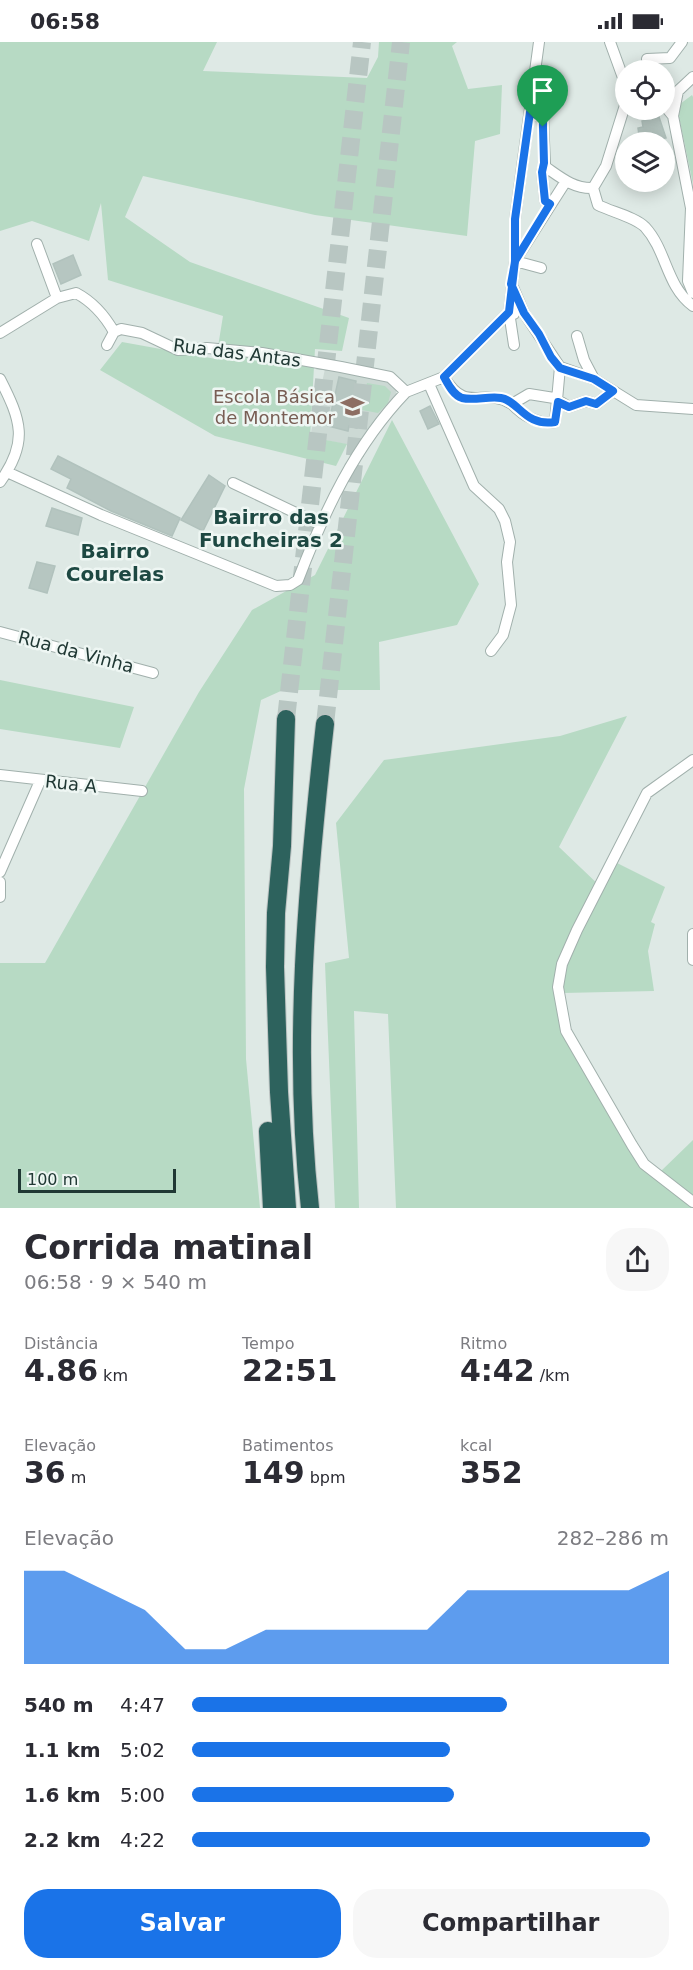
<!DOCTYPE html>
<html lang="pt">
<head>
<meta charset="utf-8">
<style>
  body { margin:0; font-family:"DejaVu Sans",sans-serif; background:#f7f7f7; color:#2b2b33; height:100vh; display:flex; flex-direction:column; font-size:22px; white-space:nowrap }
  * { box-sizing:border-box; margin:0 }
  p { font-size:20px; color:#7c7c81 }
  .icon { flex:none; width:33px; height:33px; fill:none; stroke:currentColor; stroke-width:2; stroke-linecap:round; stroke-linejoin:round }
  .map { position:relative; height:1166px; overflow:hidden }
  .drawer { display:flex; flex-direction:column; background:#fff; flex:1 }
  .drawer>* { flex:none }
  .tools { position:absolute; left:615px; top:18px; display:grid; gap:12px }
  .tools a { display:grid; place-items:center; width:60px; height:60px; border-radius:50%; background:#fff; box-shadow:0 3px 15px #0003; font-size:30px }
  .scale { position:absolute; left:18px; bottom:15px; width:158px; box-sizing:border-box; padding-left:6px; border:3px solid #203834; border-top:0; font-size:16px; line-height:21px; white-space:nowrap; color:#203834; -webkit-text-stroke:4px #eef6f3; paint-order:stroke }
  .pin { position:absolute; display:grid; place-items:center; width:51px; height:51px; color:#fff; margin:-62px -26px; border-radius:50% 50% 50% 0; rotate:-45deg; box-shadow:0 0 6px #0007 }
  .pin .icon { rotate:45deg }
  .round { display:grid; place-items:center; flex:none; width:63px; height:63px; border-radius:24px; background:#f7f7f7 }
  .overview { display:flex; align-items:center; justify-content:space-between; height:102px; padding:0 24px }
  h1 { font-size:33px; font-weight:600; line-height:45px }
  .stats { display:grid; grid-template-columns:repeat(3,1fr); gap:9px; height:102px; padding:6px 24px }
  .stats div { display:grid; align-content:center }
  .stats b { font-size:30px; font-weight:600 }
  .stats small { font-size:16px; font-weight:400 }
  .stats p { font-size:16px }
  .chart { height:168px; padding:12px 24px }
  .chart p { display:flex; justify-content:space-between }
  .chart svg { width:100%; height:108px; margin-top:6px; fill:#1a73e8; opacity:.7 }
  .button { display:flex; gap:12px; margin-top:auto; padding:12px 24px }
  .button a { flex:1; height:69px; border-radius:24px; background:#1a73e8; color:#fff; font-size:24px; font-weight:600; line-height:69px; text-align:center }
  .button a+a { background:#f7f7f7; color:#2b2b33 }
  ul { padding:0 24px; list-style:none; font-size:20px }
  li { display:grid; grid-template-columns:96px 72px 1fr; align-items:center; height:45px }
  li i { height:15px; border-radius:8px; background:#1a73e8 }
  .status { display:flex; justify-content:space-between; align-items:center; height:42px; padding:0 30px; background:#fff; direction:ltr }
  .status svg { height:16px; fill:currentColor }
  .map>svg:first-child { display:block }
  .built { fill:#ccd9d4 }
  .green { fill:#b7dac4 }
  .building { fill:#b6c6c1; stroke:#b1c2bd; stroke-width:1.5 }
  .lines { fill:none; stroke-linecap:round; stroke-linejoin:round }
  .highway-tunnel { stroke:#b8c6c2; stroke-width:18; stroke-dasharray:18 9; stroke-linecap:butt }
  .street-casing { stroke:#a1b0ac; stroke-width:12 }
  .highway-casing { stroke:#bcc3c2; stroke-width:20 }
  .street { stroke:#fff; stroke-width:10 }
  .highway { stroke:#2d625d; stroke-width:18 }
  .route-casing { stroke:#fff; stroke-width:12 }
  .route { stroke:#1a73e8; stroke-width:8 }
  .labels { text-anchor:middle; stroke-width:5; stroke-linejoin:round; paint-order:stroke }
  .street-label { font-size:18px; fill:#203834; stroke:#eef6f3 }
  .education-label { font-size:18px; fill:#785e54; stroke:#eef6f3; text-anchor:end }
  .neighbourhood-label { font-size:20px; font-weight:bold; fill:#1d4842; stroke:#eef6f3 }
</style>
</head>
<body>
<div class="status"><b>06:58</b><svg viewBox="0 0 49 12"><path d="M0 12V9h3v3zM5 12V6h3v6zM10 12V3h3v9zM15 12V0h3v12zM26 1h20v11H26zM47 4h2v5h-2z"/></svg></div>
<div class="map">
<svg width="693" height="1166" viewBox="0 0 693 1166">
  <rect width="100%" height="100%" fill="#dee9e5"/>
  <path class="built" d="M325,327l63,12 8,9v8l-37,49 -49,-10z"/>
  <path class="green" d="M0,0h217l-14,29 164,7 11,-21 1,-15h78l-5,4 16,43 34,-4 -2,49 -25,7 -8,95 -152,-21 -172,-39 -18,41 65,45 159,56 -7,33 -27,-2 -5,88 37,7 -11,22 -121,-30 -115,-66 22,-28 94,17 7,-43 -115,-36 -7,-77 -12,38 -57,-20 -32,10z
    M692,53l1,2v87l-14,-67 1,-13z
    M367,341l18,3 6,6 -3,11 -10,10 -16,-3z
    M392,378l87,164 -22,41 -78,17 1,48h-97l-22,10 -17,89 2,270 14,149h-260v-245h45l154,-271 53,-82 63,-35z
    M0,638l134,27 -14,41 -120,-19z
    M627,674l-68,131 44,42 14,-26 48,24 -14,35 4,2 -7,27 6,40 -91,2 9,42 42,68 25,48 20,22 34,-33v68h-297l-8,-194 -34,-3 5,197h-24l-10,-245 24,-5 -13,-135 48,-63 176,-24z"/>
  <path class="building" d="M659,75l7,21 -26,4 -2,-14 5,-1 -1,-6z
    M73,213l8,20 -20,9 -8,-20z
    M339,335l17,4 -1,7 10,2 -3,10 -9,-2 -3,16 10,3 -3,11 -8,-2 -1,5 -20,-5z
    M430,364l9,18 -11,5 -8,-18z
    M58,414l122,62 -8,18 -61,-25 -44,-23 4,-9 -20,-10z
    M209,433l16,11 -22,45 -22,-11z
    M52,466l30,10 -4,17 -32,-9z
    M37,520l18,4 -8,27 -18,-5z"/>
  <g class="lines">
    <path class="highway-tunnel" d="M286,677l76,-677
      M325,682l76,-682"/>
    <defs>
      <path id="street" d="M610,0l16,44
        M650,28l-3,-11 23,-1 12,-16
        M664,63l9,11 18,92 -3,73 5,12
        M646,68h7
        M530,70l13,6 2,45 -3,9 3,29 5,3
        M673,74l5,-25 15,-14
        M544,124c15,10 29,23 49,22l13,-22 20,-64
        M593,146l5,17c14,7 37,12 47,22 22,24 21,59 48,79
        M37,202l20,54
        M515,219l51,-80
        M515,219l26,7
        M513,245l11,26 36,54 34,12 42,26 57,4
        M0,291l57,-35 19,-5c17,9 29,23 38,39
        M577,294l7,24 10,19
        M107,303l7,-13 7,-3 21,4 36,17 29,-2 55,5 79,14 49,10 16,15
        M514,303l-5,-33 6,-51v-42l24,-177
        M444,335c23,38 38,9 68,27l17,-10 25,4 15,9 17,-6 10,3 17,-13
        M0,337c21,41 29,63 0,103
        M429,342l45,102 25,23 6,12 5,21 -3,20 4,43 -8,30 -12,16
        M406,350l38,-15 65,-65 5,2
        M512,362c11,12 27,21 43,18l5,-55
        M7,430l94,43 175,71 14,-1 8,-5c26,-68 57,-135 108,-188
        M233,441l86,41
        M0,590l153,41
        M693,718l-46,33 -70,137 -15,34 -4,23 8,44 66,114 12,19 49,38
        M0,733l142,16
        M0,830l40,-91
        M0,840v15
        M693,892v26"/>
      <path id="highway" d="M286,677l-4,127 -6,67 -1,54 4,125 8,116
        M268,1089l4,77
        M310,1166c-18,-161 -3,-323 15,-484"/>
    </defs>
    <use href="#street" class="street-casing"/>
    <use href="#highway" class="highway-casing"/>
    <use href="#street" class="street"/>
    <use href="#highway" class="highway"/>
  </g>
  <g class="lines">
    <defs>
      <path id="route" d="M543,85l1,36 -2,9 3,29 5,3 -35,57 -6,51 -65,65c4,7 9,18 18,21 12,3 26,-2 39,0 18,3 24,29 54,24l3,-20 11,5 17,-6 10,3 17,-13 -19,-12 -34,-11 -9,-11 -12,-23 -15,-21 -13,-29 4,-22v-43l15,-107 13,6v9"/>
    </defs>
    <use href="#route" class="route-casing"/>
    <use href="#route" class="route"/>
  </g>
  <defs>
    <symbol id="school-bare" viewBox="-9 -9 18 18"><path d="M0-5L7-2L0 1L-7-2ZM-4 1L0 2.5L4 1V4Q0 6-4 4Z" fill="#8d6e63" stroke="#eef6f3" stroke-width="2.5" paint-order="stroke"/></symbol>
  </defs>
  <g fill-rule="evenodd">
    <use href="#school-bare" x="336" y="348" width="33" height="33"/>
  </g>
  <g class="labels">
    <g class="street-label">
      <text transform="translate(237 311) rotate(7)" y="6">Rua das Antas</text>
      <text transform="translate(76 610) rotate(15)" y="6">Rua da Vinha</text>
      <text transform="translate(71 742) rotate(6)" y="6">Rua A</text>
    </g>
    <g class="education-label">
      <text x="335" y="361">Escola Básica<tspan x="335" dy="21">de Montemor</tspan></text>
    </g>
    <g class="neighbourhood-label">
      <text x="271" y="482">Bairro das<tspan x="271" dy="23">Funcheiras 2</tspan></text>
      <text x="115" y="516">Bairro<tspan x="115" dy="23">Courelas</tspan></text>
    </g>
  </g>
</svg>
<div class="tools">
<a><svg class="icon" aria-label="locate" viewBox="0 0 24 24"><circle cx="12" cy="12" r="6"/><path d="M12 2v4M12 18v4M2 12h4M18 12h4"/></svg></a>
<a><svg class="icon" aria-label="layers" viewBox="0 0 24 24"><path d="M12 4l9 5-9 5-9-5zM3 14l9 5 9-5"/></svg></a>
</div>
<div class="scale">100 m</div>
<div class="pin" style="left:543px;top:85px;background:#1e9e55"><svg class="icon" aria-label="arrive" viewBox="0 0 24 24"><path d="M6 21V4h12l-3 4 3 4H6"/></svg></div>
</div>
<section class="drawer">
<div class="overview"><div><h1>Corrida matinal</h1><p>06:58 · 9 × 540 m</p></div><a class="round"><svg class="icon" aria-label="share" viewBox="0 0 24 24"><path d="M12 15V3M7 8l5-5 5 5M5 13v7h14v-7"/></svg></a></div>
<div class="stats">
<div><p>Distância</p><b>4.86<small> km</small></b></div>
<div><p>Tempo</p><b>22:51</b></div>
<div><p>Ritmo</p><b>4:42<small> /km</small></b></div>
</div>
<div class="stats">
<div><p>Elevação</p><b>36<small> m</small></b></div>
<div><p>Batimentos</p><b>149<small> bpm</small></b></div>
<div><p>kcal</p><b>352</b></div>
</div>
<div class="chart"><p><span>Elevação</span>282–286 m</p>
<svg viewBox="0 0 160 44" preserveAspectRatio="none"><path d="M0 44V6L10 6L20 14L30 22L40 38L50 38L60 30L70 30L80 30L90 30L100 30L110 14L120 14L130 14L140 14L150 14L160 6V44z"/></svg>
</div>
<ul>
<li><b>540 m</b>4:47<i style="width:66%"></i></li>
<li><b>1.1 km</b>5:02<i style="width:54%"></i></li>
<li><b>1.6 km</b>5:00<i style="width:55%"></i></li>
<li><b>2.2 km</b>4:22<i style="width:96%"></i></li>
</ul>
<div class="button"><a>Salvar</a><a>Compartilhar</a></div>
</section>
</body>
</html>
